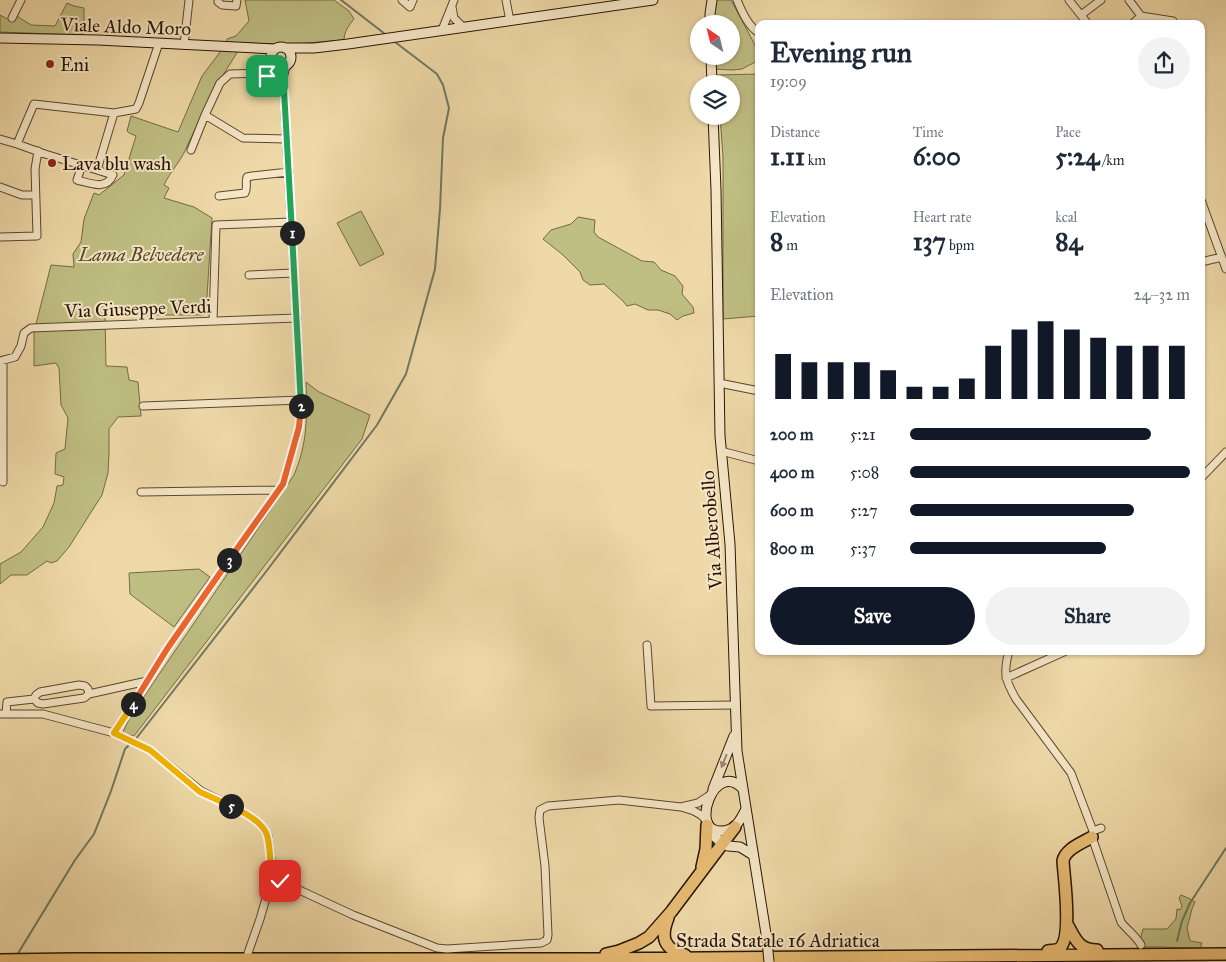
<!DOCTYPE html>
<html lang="en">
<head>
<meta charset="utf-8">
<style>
  body { margin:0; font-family:"IM FELL Great Primer",serif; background:#f2f2f3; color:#1f2937; height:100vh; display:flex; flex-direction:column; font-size:19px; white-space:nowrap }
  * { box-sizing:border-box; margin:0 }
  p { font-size:16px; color:#747a83 }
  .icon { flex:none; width:28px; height:28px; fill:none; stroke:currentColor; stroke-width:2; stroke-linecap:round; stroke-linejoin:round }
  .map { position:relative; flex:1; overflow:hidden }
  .details { position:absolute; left:755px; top:20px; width:450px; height:635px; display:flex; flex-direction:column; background:#fff; border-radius:10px; box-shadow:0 1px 4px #0004 }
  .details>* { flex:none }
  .needle { width:32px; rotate:325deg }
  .buttons { position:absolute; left:690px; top:15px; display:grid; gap:10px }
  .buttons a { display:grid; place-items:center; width:50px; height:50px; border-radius:50%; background:#fff; box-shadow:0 1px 4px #0004; font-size:25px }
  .pin { position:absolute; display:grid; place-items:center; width:42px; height:42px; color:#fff; margin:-21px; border-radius:10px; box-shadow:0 2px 8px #0006 }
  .km { position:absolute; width:25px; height:25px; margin:-12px; border-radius:50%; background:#222; color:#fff; font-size:14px; line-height:25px; text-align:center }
  .round { display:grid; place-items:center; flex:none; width:52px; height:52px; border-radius:26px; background:#f2f2f3 }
  .headline { display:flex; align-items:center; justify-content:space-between; height:85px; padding:0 15px }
  h1 { font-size:28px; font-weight:700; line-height:38px }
  .stats { display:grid; grid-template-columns:repeat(3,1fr); gap:8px; height:85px; padding:5px 15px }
  .stats div { display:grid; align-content:center }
  .stats b { font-size:25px; font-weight:700 }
  .stats small { font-size:14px; font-weight:400 }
  .stats p { font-size:14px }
  .chart { height:140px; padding:10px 15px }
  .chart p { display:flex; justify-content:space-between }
  .chart svg { width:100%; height:90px; margin-top:5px; stroke:#111827; stroke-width:6 }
  .action { display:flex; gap:10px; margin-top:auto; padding:10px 15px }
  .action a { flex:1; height:58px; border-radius:30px; background:#111827; color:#fff; font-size:20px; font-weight:700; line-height:58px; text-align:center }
  .action a+a { background:#f2f2f3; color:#1f2937 }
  ul { padding:0 15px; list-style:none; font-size:16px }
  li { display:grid; grid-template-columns:80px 60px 1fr; align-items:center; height:38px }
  li i { height:12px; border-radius:6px; background:#111827 }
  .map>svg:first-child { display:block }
  .green { fill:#bfbe83; stroke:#746a44 }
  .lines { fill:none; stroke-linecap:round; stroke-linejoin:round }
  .stream { stroke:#6d7963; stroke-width:2 }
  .minor-casing { stroke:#5a462e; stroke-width:9 }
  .secondary-casing { stroke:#281505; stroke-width:11 }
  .trunk-casing { stroke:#281505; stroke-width:14 }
  .minor { stroke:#f5e6c6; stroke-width:7 }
  .secondary { stroke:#f5e6c6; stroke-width:9 }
  .trunk { stroke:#e8bc74; stroke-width:11 }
  .secondary-bridge-casing { stroke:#281505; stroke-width:11; stroke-linecap:butt }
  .secondary-bridge { stroke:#f5e6c6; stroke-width:9 }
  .oneway { fill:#99886f }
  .split-1-casing { stroke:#fff; stroke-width:10 }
  .split-2-casing { stroke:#fff; stroke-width:10 }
  .split-3-casing { stroke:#fff; stroke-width:10 }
  .split-4-casing { stroke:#fff; stroke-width:10 }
  .split-5-casing { stroke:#fff; stroke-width:10 }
  .split-6-casing { stroke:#fff; stroke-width:10 }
  .split-1 { stroke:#22a559; stroke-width:6 }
  .split-2 { stroke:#22a559; stroke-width:6 }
  .split-3 { stroke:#f0652b; stroke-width:6 }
  .split-4 { stroke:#f0652b; stroke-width:6 }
  .split-5 { stroke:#f5b400; stroke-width:6 }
  .split-6 { stroke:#f5b400; stroke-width:6 }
  .poi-dot { fill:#8f2418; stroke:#f5e6c6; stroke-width:2 }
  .labels { text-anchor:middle; stroke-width:4; stroke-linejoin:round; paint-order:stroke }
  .street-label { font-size:19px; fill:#281505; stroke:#f5e6c6 }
  .poi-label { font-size:19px; fill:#281505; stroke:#f5e6c6; text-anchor:start }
  .park-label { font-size:19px; font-style:italic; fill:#55482b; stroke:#f5e6c6 }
</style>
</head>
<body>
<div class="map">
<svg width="1226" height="962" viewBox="0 0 1226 962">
  <rect width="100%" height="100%" fill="#efd9a8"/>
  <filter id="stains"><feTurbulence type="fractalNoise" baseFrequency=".004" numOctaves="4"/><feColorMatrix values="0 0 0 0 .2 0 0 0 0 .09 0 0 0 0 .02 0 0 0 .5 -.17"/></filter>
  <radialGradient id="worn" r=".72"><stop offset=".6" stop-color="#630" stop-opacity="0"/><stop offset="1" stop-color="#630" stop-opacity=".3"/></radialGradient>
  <path class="green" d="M245,0h89l15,11 5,8c-5,6 -10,13 -10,21l-51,4 -50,-1 -30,48 -25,53c-5,15 -17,26 -24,41l5,3 -5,10 30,9 18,11 -6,94 -1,2 -4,1h-96l1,51 21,1 2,13 9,2 3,34 -23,1 -9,12v24l-1,20 -6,22 -33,52 -12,14 -6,2 -4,-2 -20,14h-16l-11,9v-20l21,-12 22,-25 11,-24 3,-17 6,-1 1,-8 -9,-3 1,-21 9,-4 3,-31 -7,-13 -2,-37 -3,-5 -22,3v-34l17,-67 23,2 -1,-13 8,-12 3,-23 10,-26 5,2 25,-20 12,-39 -7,-3 -2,-2 4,-15 47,16 24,-56 24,-32 1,-5 9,-3 13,-15z
    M715,0h16l24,45 2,16 -15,8 -9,1 -20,-1 1,-13h17v-32h-17z
    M67,3l7,3 10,2v24l-3,3 -81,-3v-17l13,7 4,-6 14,9 24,1z
    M759,74v242l-36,3v-162l-3,-41h11v-32h-14l-1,-9z
    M361,211l23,43 -24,12 -23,-43z
    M578,217l17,3 -1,12 4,5 44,24 12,1 7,8 14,6 8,10 -1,8 11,13 1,6 -11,3 -6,4 -7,-6 -12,-4h-10l-13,-6 -8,2 -4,-5 -19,-17 -14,1 -7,-5 -3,-8 -17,-17 -20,-16 8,-9 20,-6z
    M306,382l13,10 51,23 -8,24 -228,297 -12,-2 8,-17 94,-138 70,-104c14,-33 13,-59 12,-93z
    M199,569l11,8 -36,50 -44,-33 -1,-21z
    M1181,895l7,3 7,4 -3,7 -5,19 3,13 12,2 -2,6 -37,-2h-20l-3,-7 3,-11h24l9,-10 1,-10 3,1 2,-4 -3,-8z"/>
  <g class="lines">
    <path class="stream" d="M341,0l44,34
      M135,740l130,-167 112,-148 29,-51 29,-105 5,-60 3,-71 6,-30 -6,-23 -6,-11 -42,-32
      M1177,941l5,-20 8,-18 36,-55
      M17,955l58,-95 19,-26 17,-43 14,-42 6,-6"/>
    <defs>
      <path id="minor" d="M218,0v2l4,3 14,1 1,-6
        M402,0l8,7 3,-7
        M506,0l4,21
        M737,0c5,12 11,26 22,33
        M1069,0l19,24
        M1129,0l12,16 32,5
        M452,7l2,11 9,9
        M1081,15l20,-15
        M12,18l9,-18
        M1132,24l9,-8
        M442,30l12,-30
        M184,45l5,-45
        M273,63l6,8 4,8
        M283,90l-14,2 -2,-16 -3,-3 -34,1 -10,9 -15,32 38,23 44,1
        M0,139l17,5 17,-40 80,9 22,-4 3,-6 20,-60
        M17,144l28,10 52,16 17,-57
        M191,150l14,-35
        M82,165l-5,15c13,3 29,11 36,-5l-16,-5
        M0,187l22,8h13
        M219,196l26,-3c3,-5 0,-11 2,-16l5,-1 37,-4
        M1201,200l25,69
        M0,237l37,-1 -2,-67 3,-18
        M1201,262l21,-5
        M249,275l45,-2
        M213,321l3,-96 75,-3
        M0,361l15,-4 6,-11 3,-13 7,-5 266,-10
        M3,361v121
        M719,383l40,8
        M143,406l158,-6
        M721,451l38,10
        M1201,478l25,-26
        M141,492l137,-2
        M647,645l4,61 84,-1
        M1009,651c-6,22 -4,29 7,48l55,74 22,58 -1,6 29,85c6,8 15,14 20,23
        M1006,678l60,-27
        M34,699l4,4 5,1 41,-6 5,-4
        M0,714h43l71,19 53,-84 116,-165 16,-57 2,-27 -18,-321 3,-14
        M6,714l1,-12 27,-3 2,-4 4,-3 39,-7 6,1 3,3 1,5 58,-13
        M114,733l36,17 51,41 38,19 15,9 8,8 6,9 5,38 7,7 73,34 84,33 10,1 94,-6 6,-3 1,-5 -3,-69 -6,-48 1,-8 8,-4 71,-6 62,7 13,4 7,4 6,6
        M681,807l17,-4 12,-8
        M1093,831l8,-3
        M248,953l12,-34 13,-45"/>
      <path id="secondary" d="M710,24v-10l2,-14
        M0,38l98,2 177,9
        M271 57a10 10 0 1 1 20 0a10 10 0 1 1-20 0Z
        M285,48h29l34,-4 305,-44
        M711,56l1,28
        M713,116l3,74 4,246 10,108 7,207 30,189
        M713,789l21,-53
        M743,789c-29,-31 -54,44 -22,42 14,0 19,-10 25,-22
        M711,830l4,7 8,7 5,2 12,1 13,8"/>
      <path id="trunk" d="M702,867l4,-18 1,-24
        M668,918c-8,20 -4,31 17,37
        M1067,924c8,14 11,26 30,26
        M1048,951c3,-1 7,0 11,-2 14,-10 5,-71 4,-88 2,-12 19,-18 29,-24
        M606,954l13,-3 20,-8 10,-6 22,-25 64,-85
        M0,960l74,-1h510l642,-5"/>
    </defs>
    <use href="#minor" class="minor-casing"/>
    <use href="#secondary" class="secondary-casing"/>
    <use href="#trunk" class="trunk-casing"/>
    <use href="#minor" class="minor"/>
    <use href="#secondary" class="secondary"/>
    <use href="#trunk" class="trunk"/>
    <defs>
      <path id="secondary-bridge" d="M767,940l2,22"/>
    </defs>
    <use href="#secondary-bridge" class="secondary-bridge-casing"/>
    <use href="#secondary-bridge" class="secondary-bridge"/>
  </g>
  <defs><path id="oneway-solid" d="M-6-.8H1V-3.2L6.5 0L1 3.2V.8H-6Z" transform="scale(1.25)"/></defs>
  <use class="oneway" href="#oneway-solid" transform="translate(724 761) rotate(112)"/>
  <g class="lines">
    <defs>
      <path id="split-1" d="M267,76l2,16 15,-2 8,143"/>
      <path id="split-2" d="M292,233l9,173"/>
      <path id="split-3" d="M229,560l54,-76 16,-57 2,-21"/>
      <path id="split-4" d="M133,704l34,-55 62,-89"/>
      <path id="split-5" d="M133,704l-19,29 36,17 50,42 31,14"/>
      <path id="split-6" d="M231,806c13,7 31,15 36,29 3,9 3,28 5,39l8,7"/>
    </defs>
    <use href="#split-1" class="split-1-casing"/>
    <use href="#split-2" class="split-2-casing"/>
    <use href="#split-3" class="split-3-casing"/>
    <use href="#split-4" class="split-4-casing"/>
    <use href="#split-5" class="split-5-casing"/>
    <use href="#split-6" class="split-6-casing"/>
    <use href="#split-1" class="split-1"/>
    <use href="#split-2" class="split-2"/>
    <use href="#split-3" class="split-3"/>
    <use href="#split-4" class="split-4"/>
    <use href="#split-5" class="split-5"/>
    <use href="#split-6" class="split-6"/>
  </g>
  <g class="poi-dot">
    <circle cx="50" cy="64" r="5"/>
    <circle cx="52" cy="163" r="5"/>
  </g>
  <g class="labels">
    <g class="street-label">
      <text transform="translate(126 26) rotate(2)" y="7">Viale Aldo Moro</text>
      <text transform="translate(138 308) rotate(-2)" y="7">Via Giuseppe Verdi</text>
      <text transform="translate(711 530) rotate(-94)" y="7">Via Alberobello</text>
      <text x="778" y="947">Strada Statale 16 Adriatica</text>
    </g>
    <g class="poi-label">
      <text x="60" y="71">Eni</text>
      <text x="62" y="170">Lava blu wash</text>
    </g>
    <g class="park-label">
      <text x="141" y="261">Lama Belvedere</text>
    </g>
  </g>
  <rect width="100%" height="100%" filter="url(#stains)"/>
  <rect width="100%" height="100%" fill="url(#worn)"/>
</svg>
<div class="buttons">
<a><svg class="needle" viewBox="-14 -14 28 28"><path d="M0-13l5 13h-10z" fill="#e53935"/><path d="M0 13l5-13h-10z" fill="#747a83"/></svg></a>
<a><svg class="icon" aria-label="layers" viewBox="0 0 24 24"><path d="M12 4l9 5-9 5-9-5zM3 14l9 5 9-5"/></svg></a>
</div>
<div class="pin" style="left:267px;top:76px;background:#1e9e55"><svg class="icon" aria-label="arrive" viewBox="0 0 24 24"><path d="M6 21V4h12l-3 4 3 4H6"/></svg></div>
<div class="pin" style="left:280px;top:881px;background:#d93025"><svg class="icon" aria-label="check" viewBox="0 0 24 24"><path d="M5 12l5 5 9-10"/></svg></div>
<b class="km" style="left:292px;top:233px">1</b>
<b class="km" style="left:301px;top:406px">2</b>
<b class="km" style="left:229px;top:560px">3</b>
<b class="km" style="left:133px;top:704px">4</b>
<b class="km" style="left:231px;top:806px">5</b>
<section class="details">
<div class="headline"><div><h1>Evening run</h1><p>19:09</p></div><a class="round"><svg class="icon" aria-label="share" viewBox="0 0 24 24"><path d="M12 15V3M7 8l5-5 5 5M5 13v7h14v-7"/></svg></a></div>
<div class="stats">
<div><p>Distance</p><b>1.11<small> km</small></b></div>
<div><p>Time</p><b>6:00</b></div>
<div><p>Pace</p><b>5:24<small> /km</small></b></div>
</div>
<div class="stats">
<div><p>Elevation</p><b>8<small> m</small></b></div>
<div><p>Heart rate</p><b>137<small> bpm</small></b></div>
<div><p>kcal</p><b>84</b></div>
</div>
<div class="chart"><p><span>Elevation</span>24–32 m</p>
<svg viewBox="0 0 160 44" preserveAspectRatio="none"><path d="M5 44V22M15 44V26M25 44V26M35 44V26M45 44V30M55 44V38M65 44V38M75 44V34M85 44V18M95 44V10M105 44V6M115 44V10M125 44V14M135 44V18M145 44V18M155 44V18"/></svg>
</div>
<ul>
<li><b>200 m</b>5:21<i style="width:86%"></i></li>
<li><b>400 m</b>5:08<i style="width:100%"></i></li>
<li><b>600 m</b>5:27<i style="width:80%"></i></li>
<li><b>800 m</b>5:37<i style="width:70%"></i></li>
</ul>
<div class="action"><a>Save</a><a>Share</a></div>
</section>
</div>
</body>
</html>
